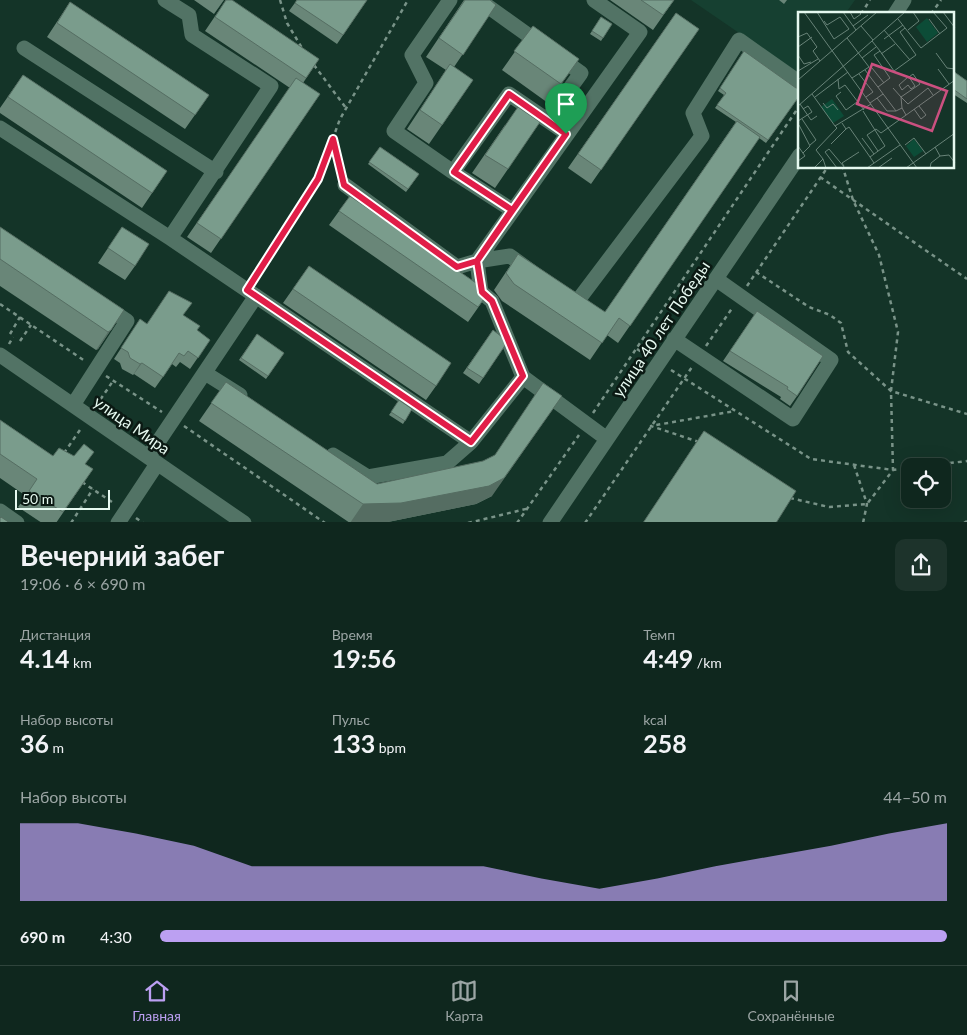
<!DOCTYPE html>
<html lang="ru">
<head>
<meta charset="utf-8">
<style>
  body { margin:0; font-family:Lato,sans-serif; background:#1d332b; color:#f1f3f6; height:100vh; display:flex; flex-direction:column; font-size:19px; white-space:nowrap }
  * { box-sizing:border-box; margin:0 }
  p { font-size:16px; color:#9ba5a4 }
  .icon { flex:none; width:28px; height:28px; fill:none; stroke:currentColor; stroke-width:2; stroke-linecap:round; stroke-linejoin:round }
  .map { position:relative; height:522px; overflow:hidden }
  .side { display:flex; flex-direction:column; background:#0f271e; flex:1 }
  .side>* { flex:none }
  .controls { position:absolute; left:901px; top:458px; display:grid; gap:10px }
  .controls a { display:grid; place-items:center; width:50px; height:50px; border-radius:10px; background:#0f271e; box-shadow:0 5px 20px #0002,0 0 0 1px #2f443c; font-size:25px }
  .scale { position:absolute; left:15px; bottom:12px; width:95px; box-sizing:border-box; padding-left:5px; border:2px solid #e6f9f0; border-top:0; font-size:14px; line-height:18px; white-space:nowrap; color:#e6f9f0; -webkit-text-stroke:4px #0b1913; paint-order:stroke }
  .pin { position:absolute; display:grid; place-items:center; width:42px; height:42px; color:#fff; margin:-51px -21px; border-radius:50% 50% 50% 0; rotate:-45deg; box-shadow:0 0 5px #0007 }
  .pin .icon { rotate:45deg }
  .round { display:grid; place-items:center; flex:none; width:52px; height:52px; border-radius:10px; background:#1d332b }
  .headline { display:flex; align-items:center; justify-content:space-between; height:85px; padding:0 20px }
  h1 { font-size:28px; font-weight:700; line-height:38px }
  .figures { display:grid; grid-template-columns:repeat(3,1fr); gap:8px; height:85px; padding:5px 20px }
  .figures div { display:grid; align-content:center }
  .figures b { font-size:25px; font-weight:700 }
  .figures small { font-size:14px; font-weight:400 }
  .figures p { font-size:14px }
  .chart { height:140px; padding:10px 20px }
  .chart p { display:flex; justify-content:space-between }
  .chart svg { width:100%; height:90px; margin-top:5px; fill:#bca0f2; opacity:.7 }
  ul { padding:0 20px; list-style:none; font-size:16px }
  li { display:grid; grid-template-columns:80px 60px 1fr; align-items:center; height:38px }
  li i { height:12px; border-radius:6px; background:#bca0f2 }
  .menu { display:flex; justify-content:space-around; align-items:center; height:70px; border-top:1px solid #2f443c; background:#0f271e; font-size:14px; color:#9ba5a4 }
  .menu a { display:grid; justify-items:center; gap:2px }
  .menu .on { color:#bca0f2 }
  .map>svg:first-child { display:block }
  .built { fill:#164031 }
  .lines { fill:none; stroke-linecap:round; stroke-linejoin:round }
  .path { stroke:#799388; stroke-width:2.5; stroke-dasharray:4 4; stroke-linecap:butt }
  .minor { stroke:#527365; stroke-width:15 }
  .wall { fill:#698678 }
  .shaded-wall { fill:#556d62 }
  .building { fill:#7a9c8c; stroke:#556d62 }
  .route-casing { stroke:#fff; stroke-width:10 }
  .route { stroke:#e11d48; stroke-width:6 }
  .labels { text-anchor:middle; stroke-width:5; stroke-linejoin:round; paint-order:stroke }
  .street-label { font-size:16px; fill:#e6f9f0; stroke:#0b1913 }
  .inset-road { fill:none; stroke:#688378; stroke-width:1 }
  .view { fill:#cb5080; fill-opacity:0.15; stroke:#cb5080; stroke-width:2.5 }
  .inset-edge { fill:none; stroke:#e6f9f0; stroke-width:2.5 }
</style>
</head>
<body>
<div class="map">
<svg width="967" height="523" viewBox="0 0 967 523">
  <rect width="100%" height="100%" fill="#143428"/>
  <path class="built" d="M691,0h164l-10,14h-45l-1,60z"/>
  <g class="lines">
    <path class="path" d="M280,0l7,23 15,25
      M861,14l9,-14
      M931,14l10,-14
      M314,65l32,43
      M333,140l8,34
      M820,177l147,102
      M756,272l53,35 21,8 11,8 7,29 43,39 76,23
      M254,278l64,-99 22,-60 68,-119
      M747,286l80,-118
      M0,304l85,57
      M10,334l10,-17
      M20,341l11,-16
      M9,344l4,-7
      M706,346l27,-39
      M637,349l10,6
      M671,370l140,89 82,11 17,-2
      M106,376l56,36
      M96,406l17,-25
      M593,413l207,-308
      M184,426l141,97
      M699,442l-48,-16 84,-15
      M64,453l18,-26
      M854,465l13,39 -4,19
      M926,466l41,-5
      M82,482l33,22
      M790,498l39,9 38,-3 26,-34 -2,-79 7,-59 -19,-77 -26,-55 -10,-32
      M136,518l7,5
      M71,523l22,-34
      M468,523l62,-15
      M517,523l62,-88
      M585,523l107,-156
      M964,523l3,-2"/>
    <path class="minor" d="M165,0l24,15 3,20 79,51 -101,152
      M450,0l-38,55 14,28 -32,48 59,41 56,-78 57,39
      M479,0l102,73 -34,47
      M895,14l9,-14
      M24,48l192,124
      M0,128l170,110 301,204 52,-65 84,62
      M453,172l59,38
      M345,185l112,82 20,-6 163,-229 -46,-32
      M567,297l9,6 126,-167 -9,-23 46,-73 61,43
      M674,339l119,80 38,-59 -115,-81
      M0,355l244,168
      M205,373l35,22
      M523,377l-31,-76 -11,-9 -4,-31 33,-5 22,16
      M73,405l54,-84 -24,-16
      M333,455l35,22 79,-14 24,-21
      M148,457l108,-161
      M0,511l17,12
      M118,523l39,-59
      M550,523l250,-368"/>
  </g>
  <path class="wall" d="M194,0h30l-10,14z
    M226,0l93,59 -16,24 17,11 -109,159 -24,-16 103,-149 -85,-57z
    M297,0h70l-30,44 -48,-33z
    M464,0l32,5 -42,62 19,13 -44,64 -22,-15 39,-59 -20,-13z
    M610,0h64l-21,30z
    M779,0h8l-3,4z
    M70,2l139,93 -24,34 -138,-92z
    M676,13l23,16 -108,155 -23,-16z
    M601,17l11,7 -11,17 -11,-7z
    M533,26l46,33 -31,44 -46,-33z
    M744,51l56,44 -34,48 -7,-5 -141,205 -11,-8 -17,25 -88,-59 -8,-11 24,-36 87,58 131,-190 -21,-14 9,-13 -6,-4z
    M953,71l14,10v22l-14,-9z
    M23,75l144,96 -25,37 -142,-95v-5z
    M505,125l3,44 -13,19 -23,-15z
    M380,147l39,27 -13,18 -38,-28z
    M350,196l139,96 -21,30 -139,-97z
    M0,227l124,83 -26,39 -2,1 -96,-64z
    M122,227l13,39 -10,14 -27,-17z
    M309,266l127,120 -10,14 -143,-97z
    M757,311l40,85 -7,10 -10,-7 1,-2 -58,-36z
    M183,315l14,15 13,10 -20,29 -10,-7 -4,5 -4,-3 -17,24 -21,-14 -1,1 -11,-6 -2,-6 -6,-4 26,-40 7,5z
    M493,330l13,14 -27,40 -16,-11z
    M257,334l27,19 -18,26 -27,-19z
    M226,382l151,102 115,12 -16,8 -88,18 -38,1 -151,-102z
    M399,401l13,8 -9,15 -14,-9z
    M0,420l53,36 32,8 8,5 -37,54h-14l-24,-16 8,-11 -26,-18z
    M704,431l72,92h-133z"/>
  <path class="shaded-wall" d="M111,330l-13,19 -2,1 12,-18z
    M142,363l-8,11 -1,1 7,-11z
    M562,396l-70,100 -16,8 -88,18 -38,1 13,-19 126,-18z"/>
  <path class="building" d="M226,0h6l87,59 -13,19 -91,-61z
    M297,0h70l-24,35 -48,-32z
    M465,0h25l6,5 -33,50 -24,-17z
    M641,0h33l-11,15z
    M70,2l139,93 -14,20 -138,-92z
    M676,13l23,16 -98,141 -23,-16z
    M601,17l11,7 -9,14 -11,-7z
    M533,26l46,33 -18,25 -47,-33z
    M744,51l52,37h4v7l-32,45 -51,-35 9,-12 -6,-5z
    M450,64l23,16 -31,45 -22,-15z
    M953,71l14,10v18l-14,-10z
    M23,75l144,96 -15,22 -144,-96z
    M296,78l24,16 -99,145 -24,-16z
    M518,107l22,15 -32,47 -23,-14z
    M737,121l23,16 -130,189 -11,-8 -17,25 -88,-59 -8,-11 12,-19 87,58z
    M380,147l39,27 -11,15 -39,-27z
    M350,196l139,96 -11,15 -139,-96z
    M0,227l124,83 -13,20 -3,2 -108,-73z
    M122,227l27,17 -14,22 -27,-18z
    M309,266l142,97 -15,23 -143,-97z
    M169,291l23,12 -9,12 17,11 -3,4 13,10 -12,18 -10,-7 -4,5 -5,-3 -16,24 -21,-14 -2,1 -10,-6 -2,-6 -7,-4 19,-29 7,5z
    M757,311l66,45 -26,40 -10,-7 1,-2 -58,-36z
    M493,330l9,7 4,7 -23,34 -16,-10z
    M257,334l27,19 -16,23 -27,-18z
    M226,382l151,102 106,-23 12,-6 48,-72 19,13 -58,82 -15,8 -88,17 -38,1 -152,-101z
    M399,400l13,9 -7,12 -14,-9z
    M0,420l53,36 6,-8 15,8 10,-12 10,8 -9,12 8,5 -30,43 -34,-21 8,-12 -37,-25z
    M704,431l92,60 -20,32h-133z
    M1,517l9,6h-10v-5z"/>
  <g class="lines">
    <defs>
      <path id="route" d="M566,134l-89,127 -20,6 -113,-82 -11,-46 -15,40 -71,111 224,152 52,-66 -31,-75 -10,-9 -5,-31 35,-51 -58,-38 55,-78 57,40"/>
    </defs>
    <use href="#route" class="route-casing"/>
    <use href="#route" class="route"/>
  </g>
  <g class="labels">
    <g class="street-label">
      <text transform="translate(661 329) rotate(-56)" y="6">улица 40 лет Победы</text>
      <text transform="translate(132 425) rotate(35)" y="6">улица Мира</text>
    </g>
  </g>
  <g transform="translate(798 12)">
    <rect width="156" height="156" fill="#143428"/>
    <path d="M129,6l11,15 -11,9 -11,-15zM34,87l12,17 -11,7 -12,-16zM116,127l9,12 -9,6 -8,-11z" fill="#0c4c37"/>
    <path class="inset-road" d="M6,0l113,156M19,0l17,27 15,-10 -9,-12 -13,8 -3,-4M45,0l13,18M52,0l4,7 7,-5 -2,-2M145,0l12,16M131,7l11,15M55,14l15,-11M63,14l12,14M107,16l16,20 26,-20 -14,-16M86,18l26,30M110,18l11,-9 -6,-9M0,25l9,-4 10,14 -4,4 7,10M49,26l22,29 -17,11M86,27l19,-14M74,29l8,10 -6,4 16,23 -12,9M0,35l14,-10M82,39l14,20 22,-16 -16,-23 5,-4 -7,-9M138,41l11,15 8,1M83,42l14,-10M0,43l6,9 7,-2M64,46l14,-11M74,56l12,15M140,57l11,15M67,58l31,41 6,-3 4,7M0,59l20,-12M61,62l14,18 -7,5M110,65l-9,8 3,5 6,-5 3,4M40,67l1,10 6,-4 19,25M0,68l79,-68M95,76l8,9 19,-13 -7,-10 -4,3 6,9 -4,3M43,80l-5,4 10,14 11,-8M14,82l23,32 36,-22M17,85l33,-25M79,86l10,13h9M25,91l4,5 6,-4 5,6M72,91l13,-9M2,92l11,16 6,-4M0,94l107,-94M104,96l-1,-11 7,7 20,-16 5,7M116,97l7,10 5,-4 -7,-9M65,99l22,35 -15,11 4,6M4,107l14,21 -6,5M0,109l14,-9 -4,-6 -5,3M44,111l4,6 3,-2 21,30M1,113l11,21 -7,7M64,126l12,16M33,132l15,-15M107,133l9,-7 12,16M0,134l7,10 -7,5M80,139l-11,-16 9,-6 5,4 74,-53M142,144l9,-1 6,8M25,147l-7,-9 21,-22 -2,-2M46,154l-2,-3 17,-11M16,156l9,-9 3,9M39,156l-12,-16 4,-3 16,19M69,156l33,-23M80,156l14,-10M108,156l49,-35M132,156l1,-5 9,-7 -5,-9"/>
    <path class="view" d="M74,52l75,27 -15,40 -75,-27z"/>
    <rect width="156" height="156" class="inset-edge"/>
  </g>
</svg>
<div class="controls">
<a><svg class="icon" aria-label="locate" viewBox="0 0 24 24"><circle cx="12" cy="12" r="6"/><path d="M12 2v4M12 18v4M2 12h4M18 12h4"/></svg></a>
</div>
<div class="scale">50 m</div>
<div class="pin" style="left:566px;top:134px;background:#1e9e55"><svg class="icon" aria-label="arrive" viewBox="0 0 24 24"><path d="M6 21V4h12l-3 4 3 4H6"/></svg></div>
</div>
<section class="side">
<div class="headline"><div><h1>Вечерний забег</h1><p>19:06 · 6 × 690 m</p></div><a class="round"><svg class="icon" aria-label="share" viewBox="0 0 24 24"><path d="M12 15V3M7 8l5-5 5 5M5 13v7h14v-7"/></svg></a></div>
<div class="figures">
<div><p>Дистанция</p><b>4.14<small> km</small></b></div>
<div><p>Время</p><b>19:56</b></div>
<div><p>Темп</p><b>4:49<small> /km</small></b></div>
</div>
<div class="figures">
<div><p>Набор высоты</p><b>36<small> m</small></b></div>
<div><p>Пульс</p><b>133<small> bpm</small></b></div>
<div><p>kcal</p><b>258</b></div>
</div>
<div class="chart"><p><span>Набор высоты</span>44–50 m</p>
<svg viewBox="0 0 160 44" preserveAspectRatio="none"><path d="M0 44V6L10 6L20 11L30 17L40 27L50 27L60 27L70 27L80 27L90 33L100 38L110 33L120 27L130 22L140 17L150 11L160 6V44z"/></svg>
</div>
<ul>
<li><b>690 m</b>4:30<i style="width:100%"></i></li>
</ul>
</section>
<nav class="menu">
<a class="on"><svg class="icon" aria-label="home" viewBox="0 0 24 24"><path d="M3 11l9-7 9 7M6 9v11h12V9"/></svg>Главная</a>
<a><svg class="icon" aria-label="map" viewBox="0 0 24 24"><path d="M3 6l6-2 6 2 6-2v14l-6 2-6-2-6 2zM9 4v14M15 6v14"/></svg>Карта</a>
<a><svg class="icon" aria-label="saved" viewBox="0 0 24 24"><path d="M7 4h10v16l-5-4-5 4z"/></svg>Сохранённые</a>
</nav>
</body>
</html>
